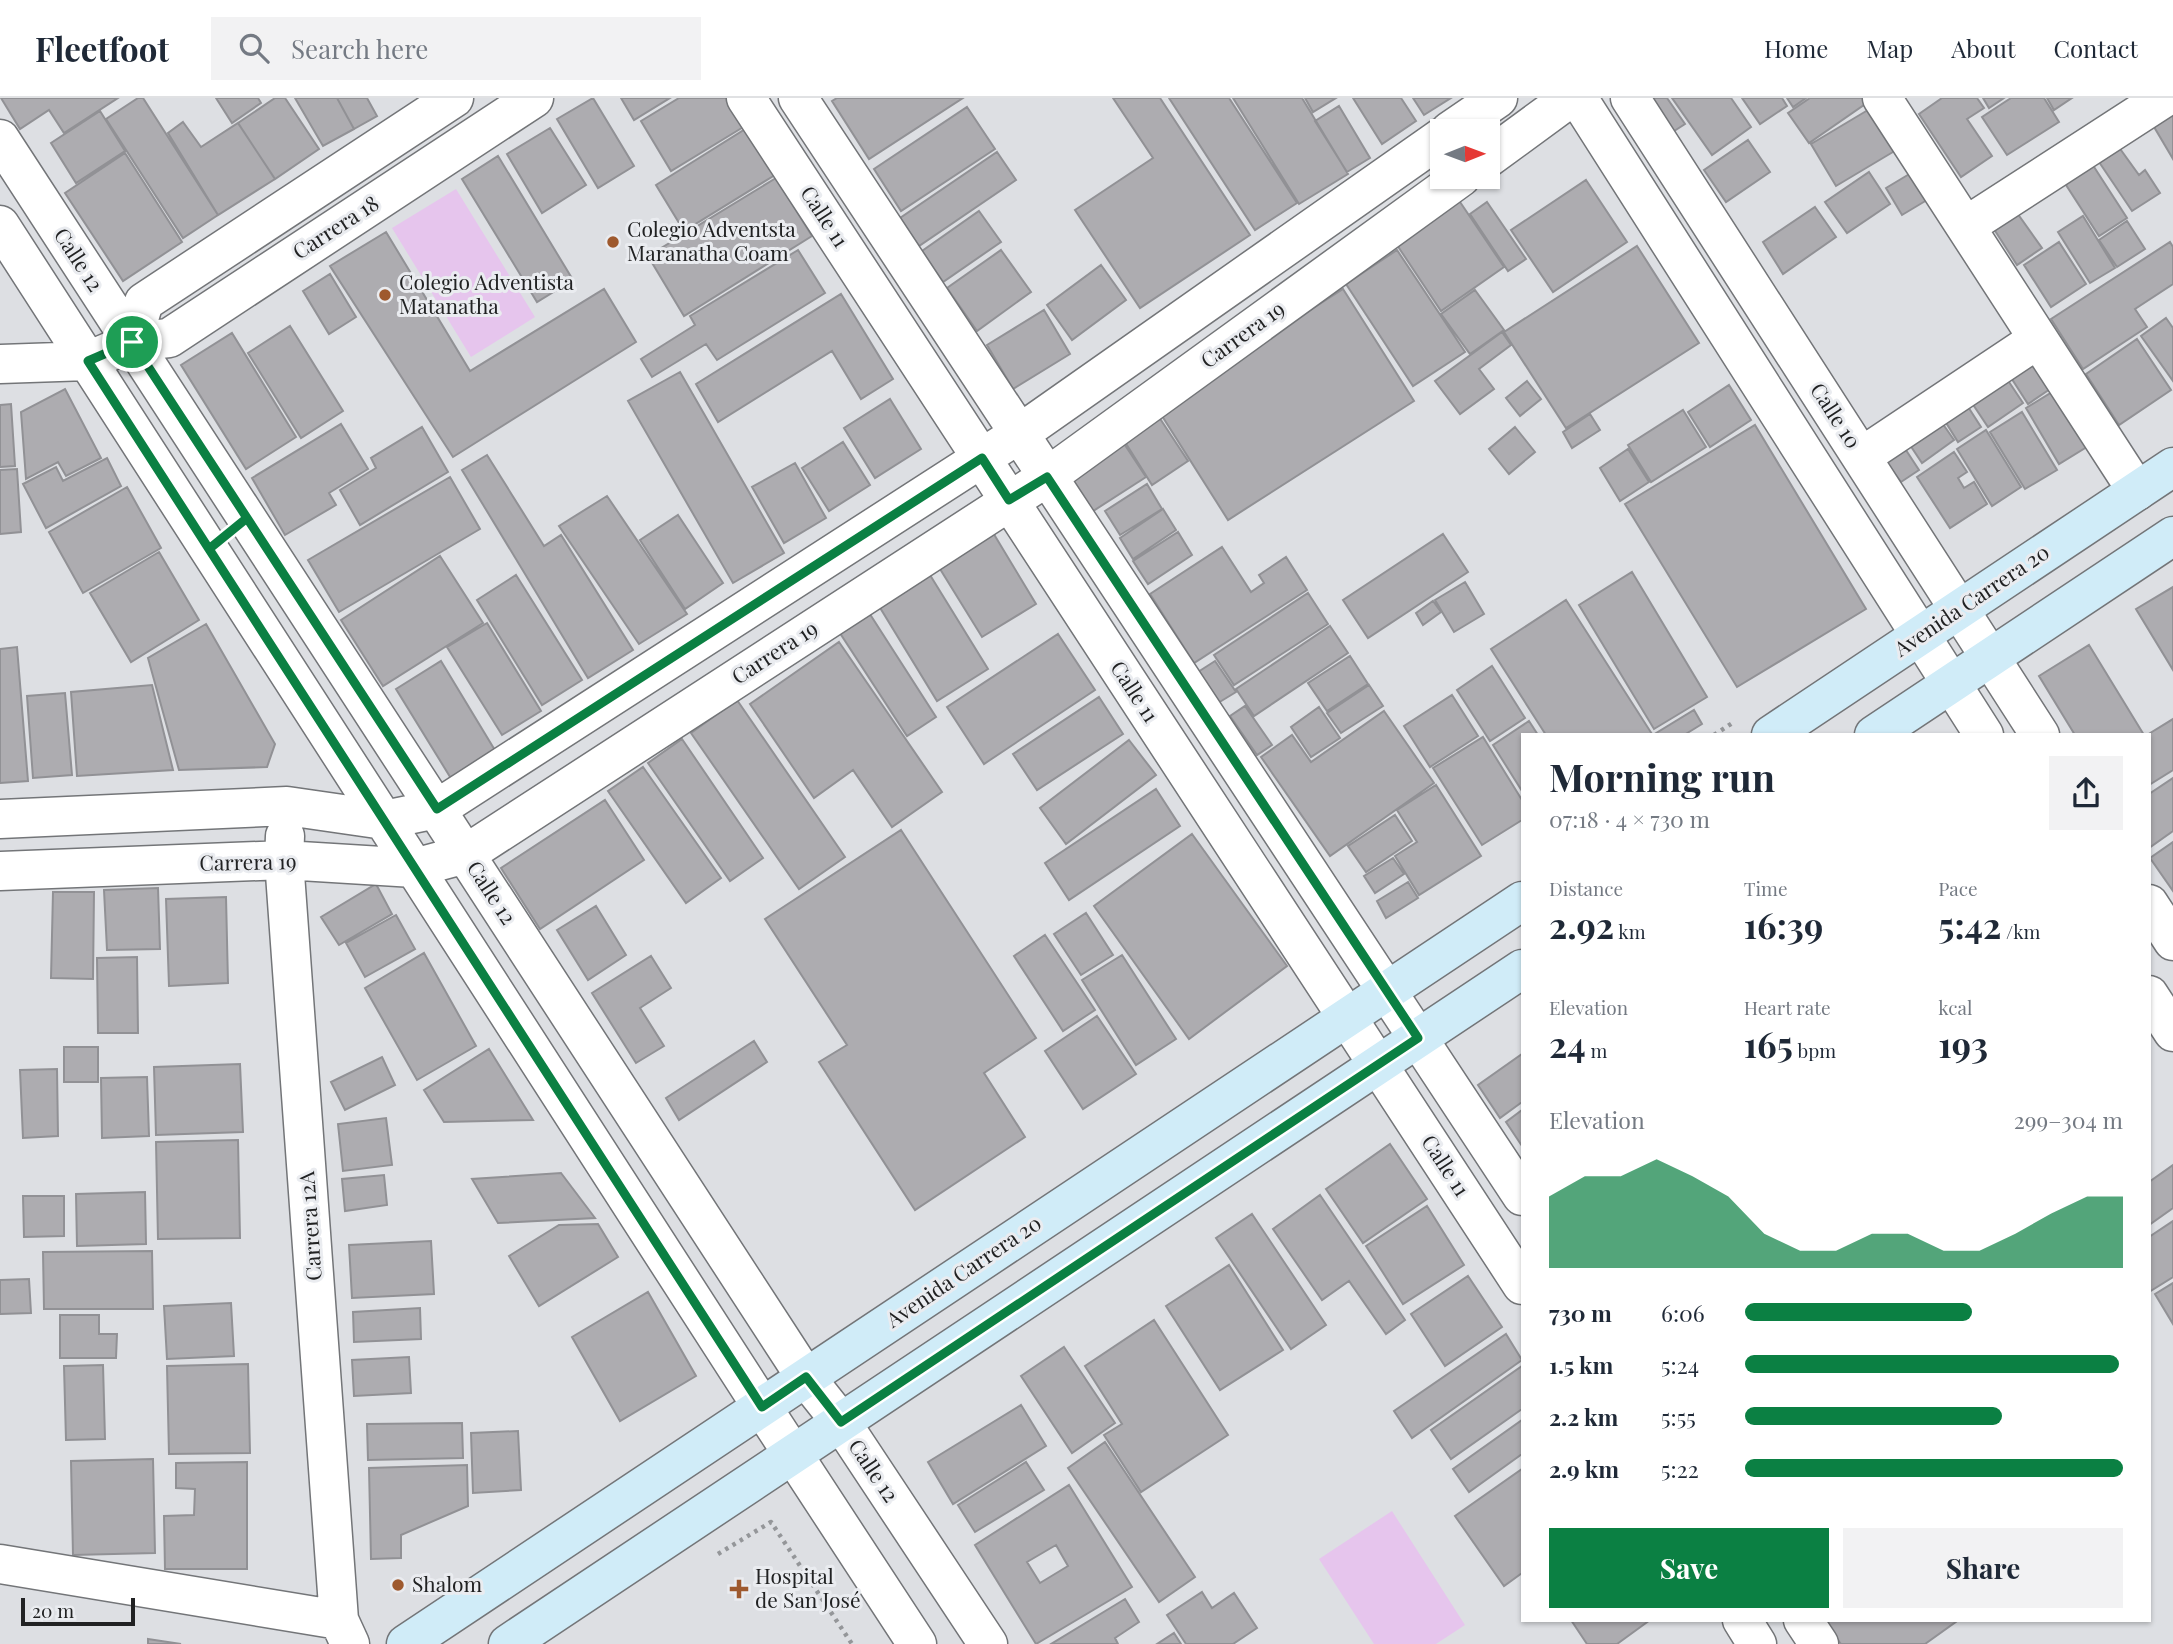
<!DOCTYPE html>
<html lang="en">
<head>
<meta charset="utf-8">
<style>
  body { margin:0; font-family:"Playfair Display",serif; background:#f2f2f3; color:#1f2937; height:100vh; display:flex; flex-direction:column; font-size:26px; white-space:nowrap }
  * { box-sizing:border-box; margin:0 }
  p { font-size:23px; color:#747a83 }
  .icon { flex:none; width:38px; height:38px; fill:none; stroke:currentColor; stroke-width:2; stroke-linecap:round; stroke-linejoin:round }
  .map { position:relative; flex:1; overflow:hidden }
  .side { position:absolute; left:1521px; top:635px; width:630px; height:889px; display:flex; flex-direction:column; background:#fff; border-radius:0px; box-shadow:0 2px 5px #0004 }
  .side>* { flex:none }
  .needle { width:46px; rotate:89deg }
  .fabs { position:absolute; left:1430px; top:21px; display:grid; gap:14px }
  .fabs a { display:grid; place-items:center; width:70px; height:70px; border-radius:0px; background:#fff; box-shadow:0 2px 5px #0004; font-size:35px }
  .scale { position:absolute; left:21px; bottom:18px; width:114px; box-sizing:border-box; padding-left:7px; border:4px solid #212223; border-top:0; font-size:19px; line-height:24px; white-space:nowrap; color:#212223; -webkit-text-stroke:5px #eaecf0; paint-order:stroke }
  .pin { position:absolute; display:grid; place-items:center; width:60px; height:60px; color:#fff; margin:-30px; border:4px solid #fff; border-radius:50%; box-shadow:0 2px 7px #0007 }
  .round { display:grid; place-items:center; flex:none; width:74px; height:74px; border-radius:0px; background:#f2f2f3 }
  .headline { display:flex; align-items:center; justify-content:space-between; height:119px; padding:0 28px }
  h1 { font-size:38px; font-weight:700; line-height:52px }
  .metrics { display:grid; grid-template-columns:repeat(3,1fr); gap:10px; height:119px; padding:7px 28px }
  .metrics div { display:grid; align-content:center }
  .metrics b { font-size:35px; font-weight:700 }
  .metrics small { font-size:19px; font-weight:400 }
  .metrics p { font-size:19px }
  .chart { height:196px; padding:14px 28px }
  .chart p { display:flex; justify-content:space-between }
  .chart svg { width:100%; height:126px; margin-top:7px; fill:#0b8043; opacity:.7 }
  .cta { display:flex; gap:14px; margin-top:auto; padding:14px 28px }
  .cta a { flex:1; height:80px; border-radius:0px; background:#0b8043; color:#fff; font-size:28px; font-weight:700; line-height:80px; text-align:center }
  .cta a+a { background:#f2f2f3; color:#1f2937 }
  ul { padding:0 28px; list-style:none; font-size:23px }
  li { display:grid; grid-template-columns:112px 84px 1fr; align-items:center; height:52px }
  li i { height:18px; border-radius:9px; background:#0b8043 }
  header { display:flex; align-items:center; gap:42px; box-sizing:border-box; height:98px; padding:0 35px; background:#fff; border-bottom:2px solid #e0e1e3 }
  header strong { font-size:33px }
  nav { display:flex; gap:38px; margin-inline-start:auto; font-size:24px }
  .search { width:490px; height:63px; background:#f2f2f3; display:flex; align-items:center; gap:18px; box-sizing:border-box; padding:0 24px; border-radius:0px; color:#747a83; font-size:26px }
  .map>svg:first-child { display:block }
  .green { fill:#e6c5ed }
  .building { fill:#adacb0; stroke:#919195; stroke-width:2; fill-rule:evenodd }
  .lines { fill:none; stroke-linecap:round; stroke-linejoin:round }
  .minor-casing { stroke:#737578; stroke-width:41 }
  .tertiary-casing { stroke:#737578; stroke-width:41 }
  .secondary-casing { stroke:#737578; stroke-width:41 }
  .path { stroke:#949699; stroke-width:4.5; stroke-dasharray:3.5 5; stroke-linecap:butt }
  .minor { stroke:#fff; stroke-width:38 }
  .tertiary { stroke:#fff; stroke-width:38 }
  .secondary { stroke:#d0ecf8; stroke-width:38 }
  .route-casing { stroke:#fff; stroke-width:14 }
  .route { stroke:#0b8043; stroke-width:9 }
  .poi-dot { fill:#9e592e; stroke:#eaecf0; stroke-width:2.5 }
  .labels { text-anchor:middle; stroke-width:6; stroke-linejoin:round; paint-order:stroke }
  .street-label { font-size:21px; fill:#212223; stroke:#eaecf0 }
  .poi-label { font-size:21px; fill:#212223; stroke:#eaecf0; text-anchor:start }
</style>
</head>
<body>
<header>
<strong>Fleetfoot</strong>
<div class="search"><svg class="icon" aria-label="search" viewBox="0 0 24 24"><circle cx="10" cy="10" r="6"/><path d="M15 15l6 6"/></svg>Search here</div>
<nav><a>Home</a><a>Map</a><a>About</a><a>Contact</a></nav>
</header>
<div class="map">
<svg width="2173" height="1546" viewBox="0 0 2173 1546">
  <rect width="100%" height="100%" fill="#dddfe3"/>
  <path class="green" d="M456,91l79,128 -64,40 -79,-129z
    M1392,1413l73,114 -29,19h-62l-55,-85z"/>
  <path class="building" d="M1,0h117l-54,35 -15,-23 -29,19z
    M138,0h5l75,117 -35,23 -77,-119z
    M216,0h42l3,5 -29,20z
    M275,0h10l34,51 -44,30 -37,-56z
    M295,0h42l17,31 -31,17z
    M337,0h30l10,18 -23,13z
    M593,0l41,68 -36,22 -41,-69z
    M621,0h49l-36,22z
    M679,0h49l17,28 -74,45 -30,-50z
    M837,0h126l-94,61 -37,-58z
    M1113,0h47l90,137 -110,73 -65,-98 78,-52z
    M1169,0h60l68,105 -42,27z
    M1233,0h69l46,76 -49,30z
    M1305,0h31l-23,14z
    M1353,0h48l15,23 -34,23z
    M1413,0h38l-27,17z
    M1654,0h13l18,26 -17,11 -21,-31z
    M1672,0h59l20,29 -39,28z
    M1742,0h40l5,8 -27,18z
    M1787,0h19l-13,9z
    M1810,0h64l-65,45 -21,-30z
    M1942,0h35l7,10 -17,11 25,37 -31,21 -42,-63z
    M1983,0h21l-15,10z
    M2011,0h33l15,24 -52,33 -25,-38z
    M2047,0h25l-18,12z
    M2173,1v60l-26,-44z
    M1883,3l25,42 -72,43 -25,-42z
    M1339,8l31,52 -23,14 -32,-51z
    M967,9l28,42 -94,62 -27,-42z
    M100,13l25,40 -49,32 -25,-40z
    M183,24l18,25 37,-24 37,56 -57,36 -50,-82z
    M550,30l36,57 -44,28 -35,-59z
    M747,30l28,47 -91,56 -28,-46z
    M2113,41l26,36 6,-5 15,23 -28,18 -39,-58z
    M1748,42l22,32 -44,30 -22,-32z
    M997,54l19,28 -97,66 -19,-28z
    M125,55l57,89 -59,39 -58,-88z
    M2085,55l42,65 -28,18 -42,-65z
    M498,58l75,124 -36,22 -75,-123z
    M1869,74l21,32 -43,29 -22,-31z
    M1911,75l16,27 -25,15 -16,-27z
    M776,80l36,58 -128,80 -36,-60z
    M1586,82l41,62 -74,50 -42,-62z
    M1458,101l46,68 -63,44 -46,-69z
    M1487,104l39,57 -18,12 -38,-57z
    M1815,109l21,30 -53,37 -20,-32z
    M2015,112l27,38 -25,17 -25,-39z
    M979,113l22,31 -58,40 -21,-31z
    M2083,118l32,52 -25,15 -32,-51z
    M2127,123l18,28 -28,18 -18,-27z
    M386,134l84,139 134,-82 32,53 -183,115 -123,-191z
    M2059,144l27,42 -35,23 -27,-42z
    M2170,144l3,5v37l-38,25 12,18 -64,42 -32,-50z
    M1637,148l62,97 -133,85 -62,-96z
    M798,152l27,43 -108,67 -11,-16 -54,33 -11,-18 54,-34 -5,-9z
    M1001,152l30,42 -54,39 -30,-43z
    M1397,152l68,102 -52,34 -67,-102z
    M1101,167l25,35 -54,40 -25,-35z
    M330,176l26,43 -27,17 -26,-43z
    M1343,191l71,112 -186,119 -71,-112z
    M1475,192l29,40 -34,24 -29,-40z
    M841,196l52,85 -32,20 -29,-48 -114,71 -22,-38z
    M1044,212l26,44 -57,35 -26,-44z
    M2166,220l7,10v53l-32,-45z
    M290,228l53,85 -42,27 -53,-85z
    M1502,234l9,13 -32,24 15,20 -34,25 -25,-33z
    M232,235l64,104 -50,32 -65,-104z
    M2137,241l34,51 -52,35 -33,-51z
    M2035,262l18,27 -25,17 -18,-28z
    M680,274l104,181 -51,30 -105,-182z
    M2005,278l18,27 -35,24 -18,-27z
    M1527,283l14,18 -21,17 -14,-18z
    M1729,287l22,35 -41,27 -22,-35z
    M2062,288l33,56 -36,22 -33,-56z
    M65,291l36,69 -35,18 -8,-14 -32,17 -5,-67z
    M890,301l31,50 -46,29 -31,-50z
    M1963,301l18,28 -23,15 -18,-29z
    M11,306l4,62 -15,1v-62z
    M1683,312l23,37 -55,35 -23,-37z
    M1155,313l33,50 -36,24 -32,-51z
    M2022,314l35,58 -32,19 -35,-57z
    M1590,316l10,16 -28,18 -9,-16z
    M1938,319l16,23 -32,23 -16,-24z
    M341,326l27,45 -39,24 7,12 -51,30 -33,-57z
    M1755,327l111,184 -129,78 -112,-183z
    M422,329l26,45 -88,53 -20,-35 36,-22 -5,-10z
    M1515,329l20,25 -26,22 -20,-25z
    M1986,332l35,57 -29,19 -35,-57z
    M1119,338l27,41 -59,38 -27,-42z
    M1900,343l19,29 -18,12 -20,-27z
    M843,344l27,43 -41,26 -27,-43z
    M1628,351l21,33 -29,19 -20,-33z
    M1954,354l13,20 -9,6 6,10 10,-6 13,22 -37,24 -33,-51z
    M487,357l57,91 17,-11 72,115 -45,28 -126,-208z
    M107,360l14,28 -75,42 -23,-44 33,-17 7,14z
    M795,365l31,55 -42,25 -32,-56z
    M17,371l4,63 -21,2v-64z
    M450,379l30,52 -141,83 -31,-52z
    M1147,386l15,25 -42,26 -15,-24z
    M127,389l34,61 -78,45 -34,-61z
    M607,398l80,118 -48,30 -80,-118z
    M1163,411l13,21 -43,29 -13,-21z
    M678,417l45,68 -38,26 -45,-69z
    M992,433l44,73 -54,33 -45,-73z
    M1178,434l14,23 -44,29 -15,-23z
    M1443,436l25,38 -100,66 -25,-38z
    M1222,449l29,45 13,-9 -5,-8 27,-18 21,33 -113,73 -44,-69z
    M159,454l40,68 -68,42 -41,-69z
    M440,458l43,67 -100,63 -42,-66z
    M1632,474l75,125 -53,32 -75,-124z
    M516,477l66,105 -40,25 -65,-105z
    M930,477l58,94 -51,32 -58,-95z
    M1465,484l19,32 -30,18 -19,-32z
    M2173,489v83l-37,-61z
    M1308,495l20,31 -94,61 -20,-30z
    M1566,502l86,134 -2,1h-104l-55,-86z
    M1433,503l8,11 -18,13 -7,-12z
    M866,510l70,109 -29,19 -71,-109z
    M487,525l54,88 -39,24 -55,-88z
    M206,526l69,120 -8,23 -88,3 -31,-112z
    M1330,528l18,27 -94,63 -18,-27z
    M1058,536l37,56 -111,74 -37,-57z
    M839,544l103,150 -50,35 -39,-57 -39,28 -64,-94z
    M2089,547l55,90h-69l-36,-59z
    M17,549l11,134 -28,2v-134z
    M1350,558l18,28 -41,27 -19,-28z
    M441,563l55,91 -44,28 -56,-91z
    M1215,563l21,31 -18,11 -20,-31z
    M1492,568l33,52 -35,23 -33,-51z
    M152,587l21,85 -96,6 -6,-84z
    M1369,587l14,21 -42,27 -14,-20z
    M65,595l7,82 -39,3 -6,-82z
    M1452,597l26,41 -48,31 -26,-41z
    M1099,599l24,37 -86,56 -24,-36z
    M737,602l108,157 -46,32 -108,-156z
    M1245,608l27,39 -15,10 -27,-39z
    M1319,609l21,31 -29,19 -20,-30z
    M1694,612l8,14 -18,11h-31z
    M1384,613l50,72 -104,73 -69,-99 31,-22 19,27z
    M2173,621v51l-24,15 -2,-50z
    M1529,623l9,14h-16v56l-29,-46z
    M1483,639l39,63v20l-40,25 -49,-77z
    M682,641l81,119 -33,23 -82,-118z
    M1129,642l27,35 -90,69 -26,-36z
    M643,669l78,111 -35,25 -78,-112z
    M2173,680v53l-24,17v-54z
    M1436,687l45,71 -62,39 -24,-39 22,-14 -20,-32z
    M1156,691l24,37 -111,74 -24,-37z
    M605,702l39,60 -104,69 -39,-61z
    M1395,717l17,26 -46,31 -18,-26z
    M901,732l135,208 -52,35 41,64 -110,73 -96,-148 28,-17 -82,-126z
    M1192,736l95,132 -98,73 -95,-133z
    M2173,744v49l-23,-33z
    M1393,760l11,16 -29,19 -11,-17z
    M1408,784l10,16 -32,20 -9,-17z
    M376,786l16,30 -53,31 -18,-28z
    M158,790l2,61 -53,1 -3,-60z
    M53,794h41l-1,87 -42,-1z
    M226,799l2,86 -59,3 -3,-87z
    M596,808l30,49 -38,25 -31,-50z
    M1086,815l27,42 -32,20 -27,-41z
    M396,817l19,34 -50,28 -19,-34z
    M1045,837l50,75 -32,21 -49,-75z
    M424,855l52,93 -59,34 -52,-92z
    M1122,857l54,84 -40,26 -54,-85z
    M651,858l20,32 -31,20 24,38 -28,17 -44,-70z
    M137,859l1,76h-40l-1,-75z
    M1097,918l39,58 -53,35 -38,-58z
    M754,943l13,21 -88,58 -13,-22z
    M64,949h34v35h-34z
    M489,951l44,71 -89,2 -20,-32z
    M1522,956v48l-22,16 -22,-33z
    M382,959l13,28 -50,25 -14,-28z
    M240,966l3,68 -87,3 -2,-68z
    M57,971l1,67 -35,2 -3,-68z
    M147,979l2,59 -47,2 -1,-60z
    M1522,1012v36l-16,-24z
    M386,1020l6,47 -49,6 -5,-47z
    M238,1042l2,98 -82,1 -2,-97z
    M1390,1046l37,55 -64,44 -37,-54z
    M2173,1067v43l-24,17v-43z
    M561,1075l34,45 -97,5 -26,-44z
    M384,1077l3,30 -42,6 -3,-32z
    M145,1094l1,52 -69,2 -1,-52z
    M1320,1097l85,125 -19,14 -37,-53 -27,19 -49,-71z
    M23,1098h41v40l-40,1z
    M1427,1108l37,59 -61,39 -37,-58z
    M1252,1116l74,111 -35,24 -75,-111z
    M2173,1123v56l-24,15v-55z
    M598,1126l20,33 -79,49 -30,-50 50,-31z
    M431,1143l3,53 -82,4 -3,-53z
    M152,1153l1,58h-109l-1,-57z
    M1229,1167l54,85 -63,40 -54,-84z
    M1468,1178l34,51 -57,39 -34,-52z
    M29,1181l2,34 -31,1v-34z
    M2173,1185v41l-18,-30z
    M648,1194l48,84 -76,45 -48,-84z
    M231,1205l3,53 -67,3 -3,-53z
    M420,1210l1,31 -67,3 -1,-30z
    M60,1217h39v19h18l-1,24h-56z
    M1154,1222l74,115 -87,57 -37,-57 18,-11 -37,-58z
    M1506,1236l16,26 -110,78 -18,-27z
    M1064,1249l51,76 -43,30 -51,-77z
    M409,1259l2,36 -57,3 -2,-36z
    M248,1266l2,89 -81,1 -2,-88z
    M103,1267l2,74 -39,1 -2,-74z
    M1522,1268v43l-71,50 -20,-29z
    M1021,1307l25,41 -93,58 -25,-42z
    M1522,1322v34l-53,38 -16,-23z
    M462,1325l1,35 -95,2 -1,-36z
    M518,1333l3,59 -48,3 -2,-60z
    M1105,1344l90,135 -36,25 -91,-134z
    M153,1361l2,94 -82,2 -2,-94z
    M247,1364v107h-82l-1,-53 30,-1 1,-26 -19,-1v-25z
    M1026,1364l18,28 -69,42 -17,-27z
    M467,1367l1,41 -67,29v23l-30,1 -2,-91z
    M1522,1371v104l-18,13 -49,-70z
    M1069,1387l63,102 -96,57 -61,-99zM1056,1447l12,21 -28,17 -13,-21z
    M1202,1494l10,16 22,-15 23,35 -24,16h-47l-19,-29z
    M1125,1501l14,23 -24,16 3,6h-67z
    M1571,1522h79l-33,24h-30z
    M1831,1522h125l1,1 -32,23h-84l-15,-20z
    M1174,1535l7,11h-24z
    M148,1541l33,5h-33z"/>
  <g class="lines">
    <defs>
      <path id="minor" d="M746,0l776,1187
        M798,0l724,1098
        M1578,0l406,637
        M1630,0l410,637
        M1882,0l255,393
        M1450,33l48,-33
        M0,41l806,1239
        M1488,60l82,-60
        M0,127l762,1182
        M1966,128l198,-128
        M132,244l12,-40 310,-204
        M0,266l88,-3 44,-19 37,-4 365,-240
        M1861,359l177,-118
        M0,721l287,-13 97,14 53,-11 582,-375 423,-297
        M285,738l-1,24 55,760 11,24
        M0,773l284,-11 130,8 52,-14 581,-377 414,-300
        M2149,806l24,37
        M2149,897l24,37
        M0,1466l339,56
        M1742,1522l15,24
        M1803,1522l16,24"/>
      <path id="tertiary" d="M806,1280l35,44 147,222
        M762,1309l155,237"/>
      <path id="secondary" d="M1771,637l402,-268
        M1874,637l299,-199
        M406,1546l1116,-743
        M508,1546l1014,-675"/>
    </defs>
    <use href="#minor" class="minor-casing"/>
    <use href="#tertiary" class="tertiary-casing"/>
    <use href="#secondary" class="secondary-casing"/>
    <path class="path" d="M1714,637l20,-13
      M718,1456l53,-32 81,122"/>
    <use href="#minor" class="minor"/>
    <use href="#tertiary" class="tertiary"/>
    <use href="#secondary" class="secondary"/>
  </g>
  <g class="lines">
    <defs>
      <path id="route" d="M132,244l115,176 -38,31 553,858 44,-30 35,45 577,-384 -371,-561 -38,23 -27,-42 -545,351 -190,-291 -38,31 -121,-188 44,-19"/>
    </defs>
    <use href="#route" class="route-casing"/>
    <use href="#route" class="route"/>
  </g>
  <g class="poi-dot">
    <circle cx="613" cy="144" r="7"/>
    <circle cx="385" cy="197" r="7"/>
    <circle cx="398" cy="1487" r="7"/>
    <path d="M735.5 1480.5h7v7h7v7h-7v7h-7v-7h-7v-7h7z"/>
  </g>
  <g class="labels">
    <g class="street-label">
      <text transform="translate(824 119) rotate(57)" y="7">Calle 11</text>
      <text transform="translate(336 130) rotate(-33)" y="7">Carrera 18</text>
      <text transform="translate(78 162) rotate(57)" y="7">Calle 12</text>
      <text transform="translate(1243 237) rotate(-36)" y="7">Carrera 19</text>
      <text transform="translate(1835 318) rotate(57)" y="7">Calle 10</text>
      <text transform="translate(1972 503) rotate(-34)" y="7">Avenida Carrera 20</text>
      <text transform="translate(775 555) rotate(-33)" y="7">Carrera 19</text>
      <text transform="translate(1134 594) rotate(57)" y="7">Calle 11</text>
      <text transform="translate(248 765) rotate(-1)" y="7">Carrera 19</text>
      <text transform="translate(491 795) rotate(57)" y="7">Calle 12</text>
      <text transform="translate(1445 1068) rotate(57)" y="7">Calle 11</text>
      <text transform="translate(311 1128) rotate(-94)" y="7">Carrera 12A</text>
      <text transform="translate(964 1174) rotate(-34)" y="7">Avenida Carrera 20</text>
      <text transform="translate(873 1373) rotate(56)" y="7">Calle 12</text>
    </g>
    <g class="poi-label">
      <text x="627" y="139">Colegio Adventsta<tspan x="627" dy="24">Maranatha Coam</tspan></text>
      <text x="399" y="192">Colegio Adventista<tspan x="399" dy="24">Matanatha</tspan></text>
      <text x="755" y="1486">Hospital<tspan x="755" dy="24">de San José</tspan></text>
      <text x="412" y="1494">Shalom</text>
    </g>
  </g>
</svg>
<div class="fabs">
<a><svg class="needle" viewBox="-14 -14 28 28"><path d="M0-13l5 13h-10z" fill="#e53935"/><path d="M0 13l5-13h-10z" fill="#747a83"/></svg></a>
</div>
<div class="scale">20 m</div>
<div class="pin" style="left:132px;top:244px;background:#1e9e55"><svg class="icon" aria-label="arrive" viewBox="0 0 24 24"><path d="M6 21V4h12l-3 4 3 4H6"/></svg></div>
<section class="side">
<div class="headline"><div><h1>Morning run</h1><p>07:18 · 4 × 730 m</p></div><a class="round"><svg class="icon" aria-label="share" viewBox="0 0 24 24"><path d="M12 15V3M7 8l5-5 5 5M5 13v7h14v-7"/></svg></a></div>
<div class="metrics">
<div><p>Distance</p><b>2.92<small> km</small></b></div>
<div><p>Time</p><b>16:39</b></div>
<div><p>Pace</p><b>5:42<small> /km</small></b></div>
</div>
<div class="metrics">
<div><p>Elevation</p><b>24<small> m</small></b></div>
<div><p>Heart rate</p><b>165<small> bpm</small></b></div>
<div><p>kcal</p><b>193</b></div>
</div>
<div class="chart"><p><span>Elevation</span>299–304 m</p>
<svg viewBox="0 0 160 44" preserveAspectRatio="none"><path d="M0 44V19L10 12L20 12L30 6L40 12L50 19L60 32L70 38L80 38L90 32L100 32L110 38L120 38L130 32L140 25L150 19L160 19V44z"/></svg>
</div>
<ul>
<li><b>730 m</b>6:06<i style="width:60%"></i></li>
<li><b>1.5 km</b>5:24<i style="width:99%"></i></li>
<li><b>2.2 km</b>5:55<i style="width:68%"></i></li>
<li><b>2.9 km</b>5:22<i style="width:100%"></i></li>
</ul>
<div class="cta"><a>Save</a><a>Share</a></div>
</section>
</div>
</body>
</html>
